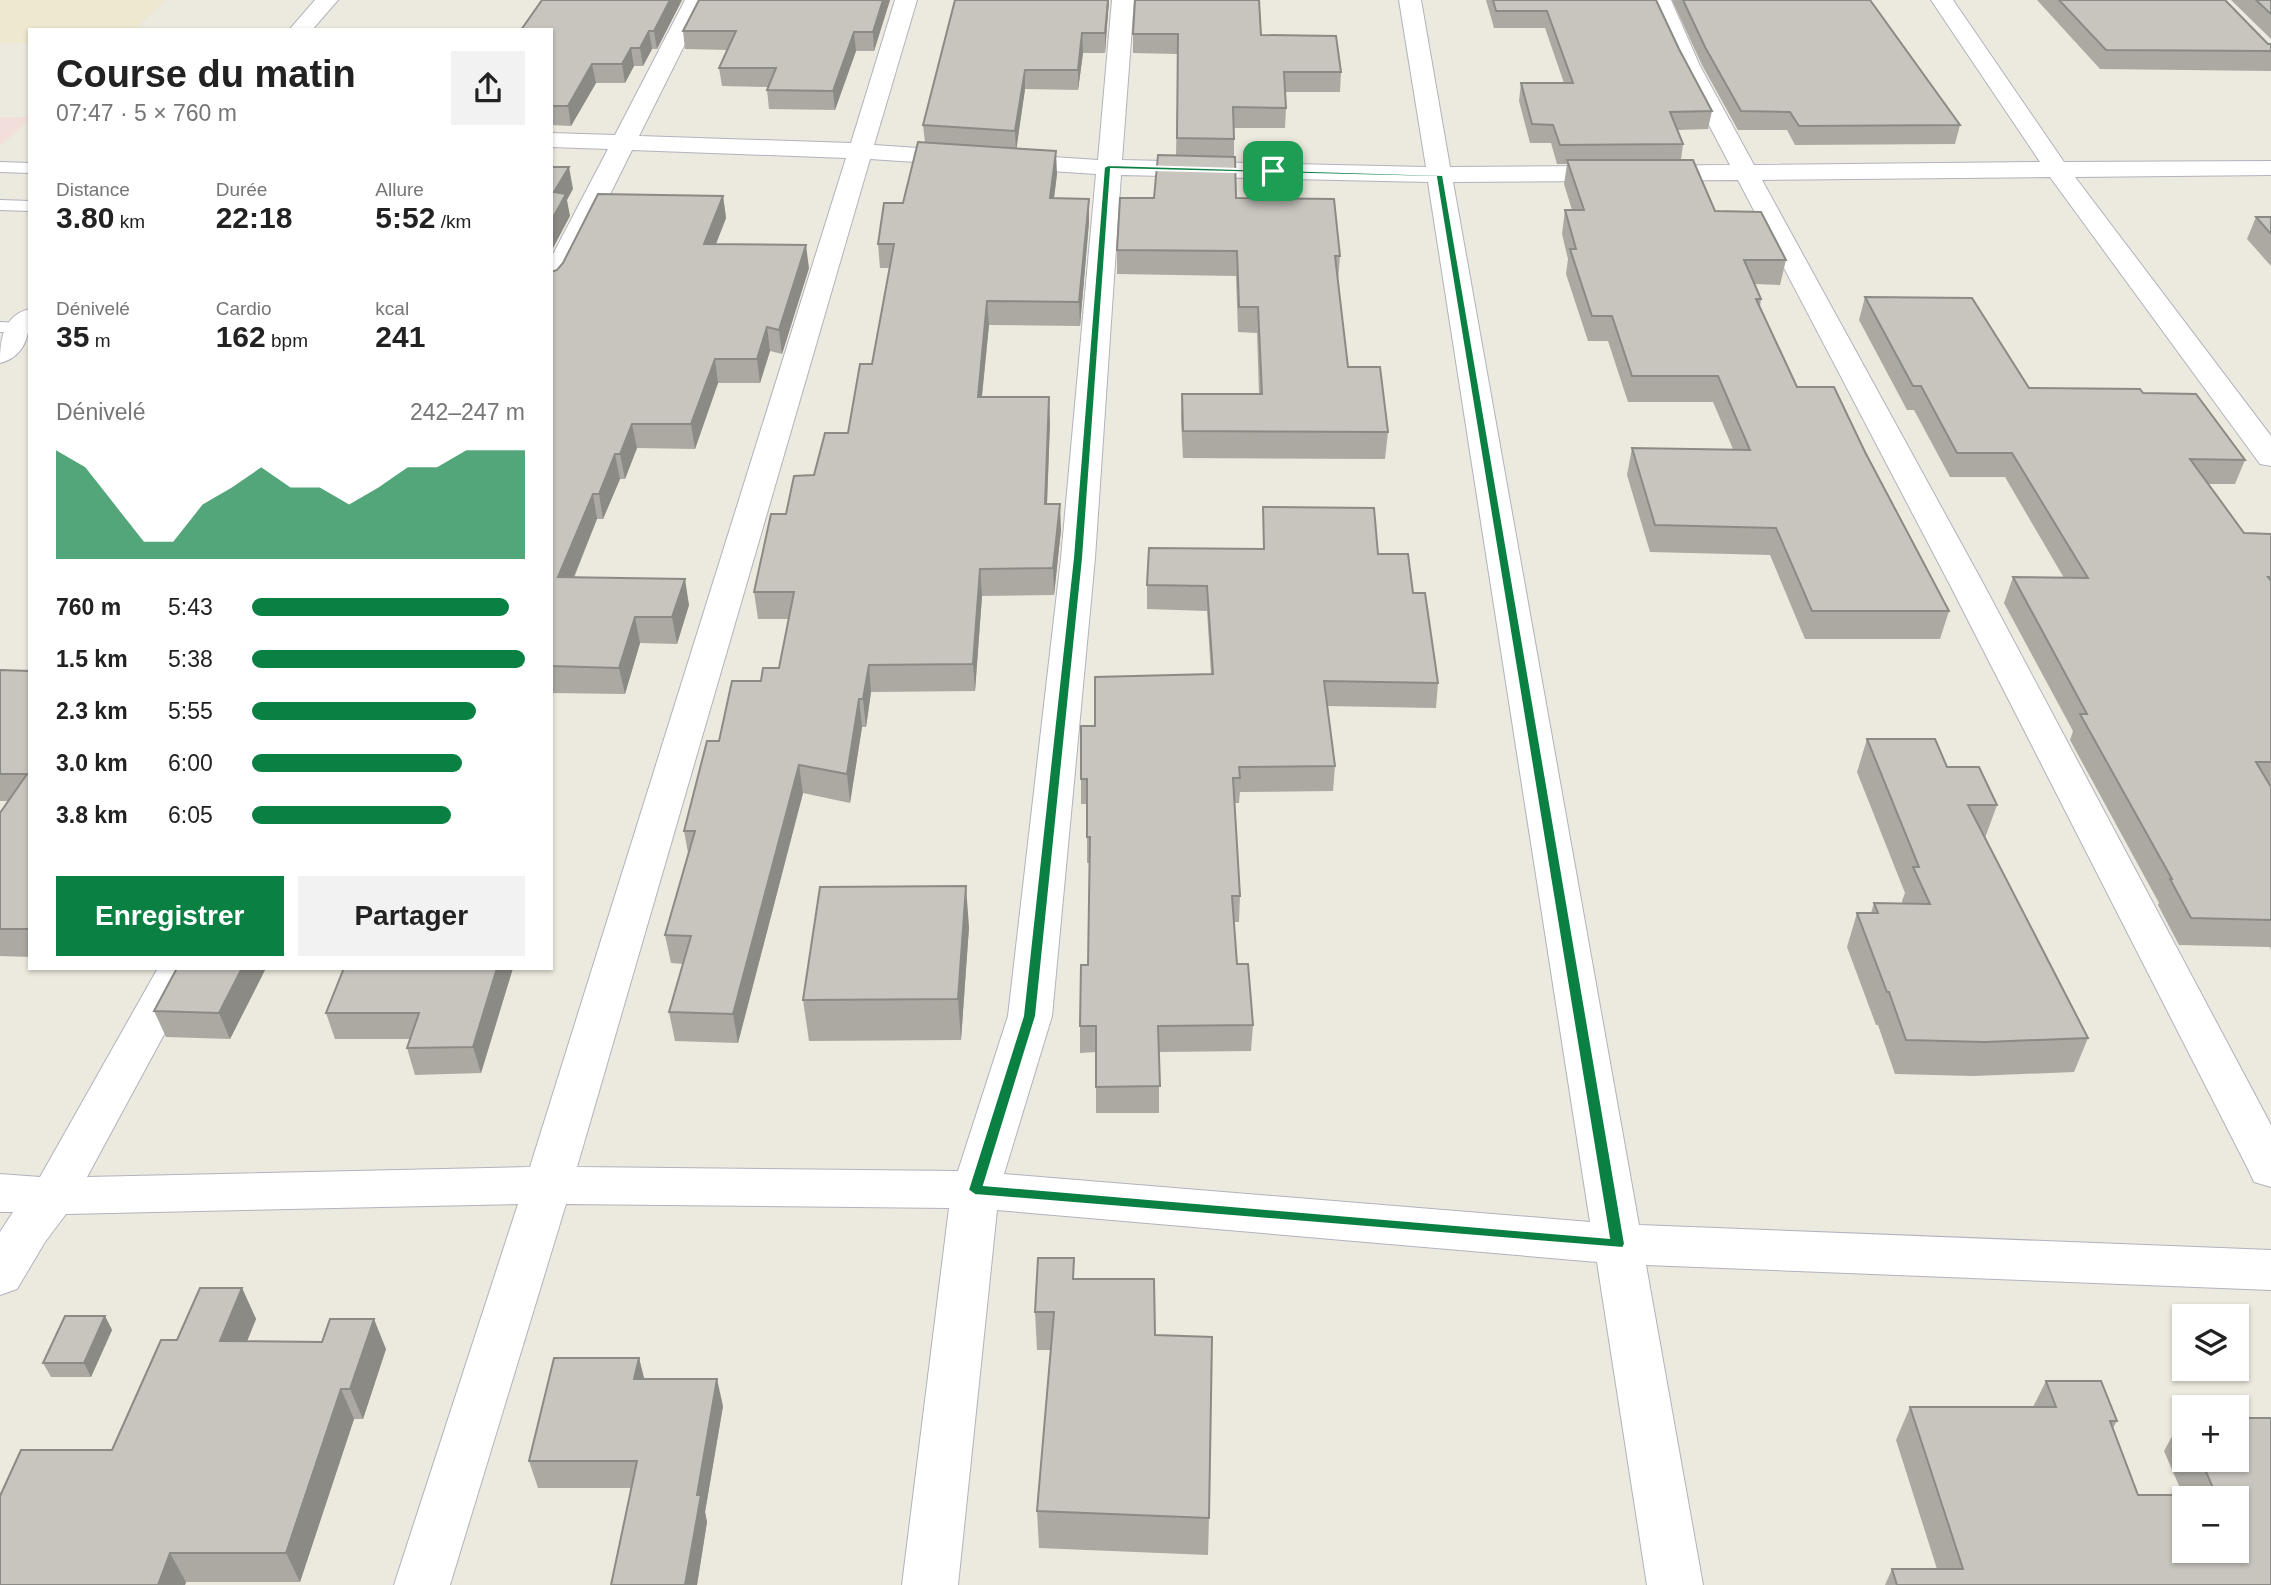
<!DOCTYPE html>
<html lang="fr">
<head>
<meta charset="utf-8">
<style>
  body { margin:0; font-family:Arial,sans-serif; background:#f2f2f2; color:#222; height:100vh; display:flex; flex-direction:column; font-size:26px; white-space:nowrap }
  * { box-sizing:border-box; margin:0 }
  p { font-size:23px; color:#767676 }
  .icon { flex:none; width:38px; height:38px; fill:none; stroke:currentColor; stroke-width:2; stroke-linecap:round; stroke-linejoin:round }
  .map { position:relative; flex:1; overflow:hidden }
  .drawer { position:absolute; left:28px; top:28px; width:525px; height:942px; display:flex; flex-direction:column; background:#fff; border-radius:0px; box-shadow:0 2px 5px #0004 }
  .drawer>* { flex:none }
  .controls { position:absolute; left:2172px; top:1304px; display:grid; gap:14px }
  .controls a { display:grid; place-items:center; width:77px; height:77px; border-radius:0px; background:#fff; box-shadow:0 2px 5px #0004; font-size:35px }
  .pin { position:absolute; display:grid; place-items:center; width:60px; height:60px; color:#fff; margin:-30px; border-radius:14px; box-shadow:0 4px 10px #0006 }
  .round { display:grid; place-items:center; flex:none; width:74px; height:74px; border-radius:0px; background:#f2f2f2 }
  .summary { display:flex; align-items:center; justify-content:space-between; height:119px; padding:0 28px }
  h1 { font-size:38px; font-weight:800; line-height:52px }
  .figures { display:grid; grid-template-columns:repeat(3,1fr); gap:10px; height:119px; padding:7px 28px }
  .figures div { display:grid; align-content:center }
  .figures b { font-size:30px; font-weight:800 }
  .figures small { font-size:19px; font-weight:400 }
  .figures p { font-size:19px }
  .chart { height:196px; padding:14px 28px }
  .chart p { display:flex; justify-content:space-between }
  .chart svg { width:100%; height:126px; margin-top:7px; fill:#0b8043; opacity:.7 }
  .button { display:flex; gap:14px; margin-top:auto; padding:14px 28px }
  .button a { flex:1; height:80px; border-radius:0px; background:#0b8043; color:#fff; font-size:28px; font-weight:800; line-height:80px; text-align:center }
  .button a+a { background:#f2f2f2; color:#222 }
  ul { padding:0 28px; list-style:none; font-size:23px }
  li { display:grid; grid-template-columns:112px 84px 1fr; align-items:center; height:52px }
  li i { height:18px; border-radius:9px; background:#0b8043 }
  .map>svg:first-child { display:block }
  .education { fill:#ede8cf }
  .medical { fill:#f2dfdc }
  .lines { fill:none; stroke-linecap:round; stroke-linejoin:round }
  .service-casing { stroke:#b2b2be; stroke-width:2 }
  .minor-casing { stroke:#b2b2be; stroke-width:2 }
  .tertiary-casing { stroke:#b2b2be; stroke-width:2 }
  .service { fill:#fff; fill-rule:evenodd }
  .minor { fill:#fff; fill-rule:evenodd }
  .tertiary { fill:#fff; fill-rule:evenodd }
  .wall { fill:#aca9a3 }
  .shaded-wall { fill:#8c8a85 }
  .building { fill:#c8c5be; stroke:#8c8a85; stroke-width:2; fill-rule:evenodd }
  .route { fill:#0b8043; stroke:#fff; stroke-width:2; fill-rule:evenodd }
</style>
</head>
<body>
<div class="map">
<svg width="2271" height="1585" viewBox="0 0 2271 1585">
  <rect width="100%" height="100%" fill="#ece9de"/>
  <path class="education" d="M0,0h166l-32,30h-104v13h-30z"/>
  <path class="medical" d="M0,117h30v2l-30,27z"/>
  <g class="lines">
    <defs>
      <path id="service" d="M0,162l30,1v10l-30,-1z
        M0,200l30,1v10l-30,-1z
        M0,322l19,1 9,5 -9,5 -19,-1z"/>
      <path id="minor" d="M685,0h22l-68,136 212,7 44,-143h22l-43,145 224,15 14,-160h22l-12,160 304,7 -27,-167h22l29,167 280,-2 -52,-99 -29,-66h22l29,66 54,99 286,-3 -109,-162h22l111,162 207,-1v14l-196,2 196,259v30l-11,-2 -210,-287 -288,3 222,405 287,540v62l-17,-5 -6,-13 -298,-584 -212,-405 -285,2 186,1043 632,25v40l-625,-25 57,320h-56l-50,-323 -600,-52 -39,375h-56l47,-377 -383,-4 -116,381h-56l124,-381 -452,10 -21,28 -28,47 -17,6v-63l13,-20h-13v-38l40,3 118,-209h42l-113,209 443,-10 316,-1009 -214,-8 -67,135 -4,6 -10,2v-35l57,-109 -57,-2v-14l64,2zM870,159l226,15 -35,384 -53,458 -50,155 -381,-4zM1121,175l307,7 162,1040 -586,-48 48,-158 43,-458z"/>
      <path id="tertiary" d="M315,0h23l-26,30h-23z
        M30,309c0,23 -3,47 -30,54 0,-23 3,-48 30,-54z"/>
    </defs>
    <use href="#service" class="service-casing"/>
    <use href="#minor" class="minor-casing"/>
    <use href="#tertiary" class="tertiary-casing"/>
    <use href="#service" class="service"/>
    <use href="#minor" class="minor"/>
    <use href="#tertiary" class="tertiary"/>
  </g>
  <path class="wall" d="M682,0l-25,49h-5l-9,17h-9l-9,17h-29l-25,43 -20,-1v-95z
    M699,0h191l-16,51h-18l-21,59 -66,-1 -2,-19 1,-3 -46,-1 -3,-18 9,-18 -43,-1 -2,-18z
    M955,0h154l-4,53h-22l-5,37 -53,-1 -9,60 41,25 -3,24 35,1v23l-9,104 -91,-1 -7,72 68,25 -3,82 14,26 -7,65 -72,1 -7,95 -104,1 -5,35h-4l-12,76 -47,-10 -65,250 -63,-2 -6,-29 14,-48 -12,-1 -6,-28 23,-82 -4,-22 35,-90 42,-60 18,-13 10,-49h-31l-4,-27 32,-78 28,-39 34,-42 24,-69 18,-96h-10l-2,-24 25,-41 22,-60 -2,-18z
    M1486,0h170l23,49 33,62 -4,18 -30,1 5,14 -2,16 34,51 71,49 -6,25 -25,-1 6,15 -1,8 37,80 68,65 84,159 -9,28h-135l-35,-84 -120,-3 -23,-77 5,-27 101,1 -20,-47h-85l-20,-61h-20l-22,-67 2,-15 -6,-25 3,-24h7l-8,-26 3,-20h-10l-6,-21h-21l-11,-42 2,-18h43l-19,-55h-51z
    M1672,0h198l90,125 -5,19 -160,1 -8,-15h-49l-36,-65z
    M2037,0h188l43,44h3v27l-171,-2z
    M2231,0h40v39z
    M1133,34l128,1 80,37 -1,20h-55l1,16 -1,20h-51v29l2,41 104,58 -2,25 10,86 40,65 -3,27 -202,-1 -2,-38 1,-26h77l-2,-61 -19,-1 -2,-56 -119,-2v-24l37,-52 22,-43 2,-101 -45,-1z
    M723,196l3,22 -10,26 93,24 -27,86 -12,-3 -10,32h-42l-23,66 -58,-1 -12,31h-5l-17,40h-6l-23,59 115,27 -12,39 -37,-1 -15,51 -74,-1v-421l6,-2z
    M2256,217h15v49l-24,-27z
    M1865,297l164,91 114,5 102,67 -10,24h-27l36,49 27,1v416l-1,-3 -91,-2 -21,-40 1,-2 -89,-163 3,-9 -69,-128 9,-26 51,1 -59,-101h-55l-36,-67h-7l-48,-90z
    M1263,507l115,47 35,39 25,90 -2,25 -109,-2 8,60 -2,25 -93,1 -1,11h-5l6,93 -1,26h-5l3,42 16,61 -2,26 -92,1v61h-63v-61l-16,1v-27l8,-61 1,-102h-2v-59h-6v-25l14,-53 116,-52 -4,-63 -60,-2v-24l116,-36z
    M0,670l30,1v286l-30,-1v-143l8,-12h-8z
    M1867,739l80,28 50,38 -12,33 103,200 -14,34 -101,4 -78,-2 -17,-49h-2l-29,-78 10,-34h14l3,-10 29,1 -1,-3 3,-8 -48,-121z
    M969,927l-8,113 -152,1 -6,-41z
    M177,968h89l-36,71 -64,-2 -12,-26z
    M344,968h169l-32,105 -66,2 -8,-27 3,-9h-75l-9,-26z
    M1074,1258v21l81,56 54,183 -1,37 -169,-7 -2,-37 14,-161h-14l-2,-38z
    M242,1288l14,31 -9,22 139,8 -23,70h-9l-54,163h-114l-1,3h-185l112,-135 65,-110z
    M105,1316l7,14 -21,47h-40l-8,-14z
    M639,1358l5,21 79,27 -18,106 2,10 -10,63h-86l20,-97h-93l-9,-27z
    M2046,1381l71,40 -4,7 25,67h45l-19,-44 18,-33h2v42h52l35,125h-386l7,-16h45l-41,-129 14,-33h123z"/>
  <path class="shaded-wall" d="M670,0h12l-25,49 -3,-18z
    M883,0h7l-16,51 -1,-19z
    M1108,0h1l-4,53v-20z
    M649,31l3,18 -9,17 -3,-18z
    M854,32l2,19 -21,59 -2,-19z
    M1082,33l1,20 -5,37v-20z
    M631,48l3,18 -9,17 -3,-19z
    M592,64l4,19 -25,43 -3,-20z
    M1025,70v19l-9,63 -1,-21z
    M1056,151l1,23 -6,47 -1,-23z
    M569,167l4,22 -6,11 3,16 -19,36v-31l3,-29z
    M723,196l3,22 -19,49 -3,-23z
    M1089,199v23l-9,104 -1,-24z
    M806,245l3,23 -27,86 -3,-24z
    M987,301l2,24 -10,98 -1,-26z
    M767,327l3,24 -10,32 -3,-24z
    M715,359l3,24 -23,66 -4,-25z
    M1049,397l1,25 -4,108 -1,-26z
    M632,424l5,24 -12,31 -5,-25z
    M615,454l5,25 -17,40 -4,-25z
    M593,494l4,25 -34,84 -5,-26z
    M1060,504l1,26 -7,65 -1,-27z
    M980,569l2,27 -7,95 -2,-27z
    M685,579l4,26 -12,39 -5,-27z
    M635,617l5,26 -15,51 -6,-26z
    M869,665l2,27 -5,35 -3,-28z
    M859,699l3,28 -12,76 -3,-29z
    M799,765l4,28 -65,250 -5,-29z
    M966,886l3,41 -8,113 -3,-41z
    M242,968h24l-36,71 -11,-26z
    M497,968h16l-32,105 -8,-26z
    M242,1288l14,31 -21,52 -15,-30z
    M105,1316l7,14 -21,47 -7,-14z
    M374,1319l12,30 -23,70 -13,-30z
    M639,1358l7,28 -12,-7z
    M717,1379l6,27 -18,106 2,10 -10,63h-12l12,-90z
    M341,1389l13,30 -54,163 -14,-29z
    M170,1553l16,29 -1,3h-27z"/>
  <path class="building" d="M542,0h128l-16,31h-5l-9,17h-9l-9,16h-30l-24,42h-17v-76h-30z
    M699,0h184l-10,32h-19l-21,59 -66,-1 9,-22h-57l17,-37h-53z
    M955,0h153l-3,33h-23l-4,37h-53l-10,61 -92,-6z
    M1135,0h124l2,35 75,1 5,36h-57l2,36 -53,-1 1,32 -57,-1 1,-104h-45z
    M1493,0h163l23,49 33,62 -42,1 13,32 -123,1 -7,-20 -21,-1 -11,-41h52l-26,-72h-51z
    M1683,0h187l90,125 -161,1 -9,-14 -49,-1 -36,-64z
    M2059,0h166l43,44h3v7l-165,-1z
    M2256,0h15v14z
    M918,142l138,9 -6,47 39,1 -10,103 -92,-1 -9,96h71l-4,107h15l-7,64 -73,1 -7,95 -104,1 -6,34h-4l-12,75 -48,-9 -66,249 -64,-2 22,-76 -26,-1 30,-104h-11l23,-90h12l13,-60h29l2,-13h16l15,-76h-40l17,-78h15l8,-38 20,-1 11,-42h23l12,-69h12l22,-120h-16l6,-41h19z
    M1158,155l77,2 1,41 98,1 6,57h-5l13,111h32l8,65 -205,-1 -1,-37h80l-4,-87h-19l-2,-56 -120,-1 3,-52h34z
    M1567,160h126l22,51 46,1 25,48h-42l17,39h-5l41,88h37l31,65 84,159h-137l-36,-83 -121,-3 -23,-77 118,2 -32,-74h-86l-20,-60h-20l-22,-67h6l-11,-39h19z
    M551,167h18l-15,25 12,2 -15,27z
    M598,194l125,2 -19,48 102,1 -27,85 -12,-3 -10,32h-42l-24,65h-59l-12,30h-5l-16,40h-6l-35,83 127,2 -13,38h-37l-16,51 -68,-2v-394l6,-2 6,-7z
    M2256,217h15v17z
    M1865,297l107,1 57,90 111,1 3,4 53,1 49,66 -55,-1 54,74 27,1v43h-3l3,4v181h-15l15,25v133l-80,-2 -21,-39h2l-92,-165h7l-74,-137 75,1 -76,-125h-55l-36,-67h-8z
    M1263,507l111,1 4,46h30l5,39h12l13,90 -114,-2 11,85 -96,1 1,11h-7l7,118h-8l5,68h11l5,61 -95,1 2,60 -64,1v-61h-16l1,-61h7l2,-128h-3v-58h-6v-53h14v-49l118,-3 -6,-88 -60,-1 2,-37 115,1z
    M0,670l30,1v258h-30v-116l27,-39h-27z
    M1867,739h68l12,28h32l18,38h-29l120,233 -103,4 -79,-2 -17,-48h-2l-30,-79h21l-4,-10 56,1 -17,-37h6z
    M966,886l-8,113 -155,1 17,-113z
    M177,968h65l-23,45 -65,-2z
    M344,968h153l-24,79 -66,1 12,-35h-93z
    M1038,1258h36l-1,21h81l1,56 57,2 -3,181 -172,-7 17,-199h-19z
    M200,1288h42l-22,53 102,1 8,-23h44l-24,70h-9l-55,164h-116l-12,32h-158v-89l21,-46h91l49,-110h16z
    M65,1316h40l-21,47h-41z
    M554,1358h85l-5,21h83l-20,116h4l-16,90h-74l26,-124h-108z
    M2046,1381h55l16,40h-7l28,74h78l-15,-35h35v-42h35v167h-374l-5,-16h71l-53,-162h146zM2184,1498h52v52h-52z"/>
  <path class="route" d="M1108,165l335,10 182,1069 -2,4 -648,-53 -7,-5 55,-174 50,-458 31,-391zM1111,169l325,8 173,1061 -625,-53 52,-169 47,-458z"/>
</svg>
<div class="controls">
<a><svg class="icon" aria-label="layers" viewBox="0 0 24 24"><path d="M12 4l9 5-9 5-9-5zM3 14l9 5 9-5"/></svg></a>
<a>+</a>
<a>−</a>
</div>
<div class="pin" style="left:1273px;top:171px;background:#1e9e55"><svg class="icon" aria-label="arrive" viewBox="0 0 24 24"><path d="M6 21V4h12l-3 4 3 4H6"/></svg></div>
<section class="drawer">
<div class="summary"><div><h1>Course du matin</h1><p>07:47 · 5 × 760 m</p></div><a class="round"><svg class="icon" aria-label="share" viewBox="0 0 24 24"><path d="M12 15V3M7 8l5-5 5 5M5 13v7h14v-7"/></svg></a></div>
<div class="figures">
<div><p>Distance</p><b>3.80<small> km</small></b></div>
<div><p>Durée</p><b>22:18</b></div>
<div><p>Allure</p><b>5:52<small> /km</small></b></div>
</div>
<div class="figures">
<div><p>Dénivelé</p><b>35<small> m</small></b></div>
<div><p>Cardio</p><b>162<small> bpm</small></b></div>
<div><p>kcal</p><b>241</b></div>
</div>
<div class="chart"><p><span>Dénivelé</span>242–247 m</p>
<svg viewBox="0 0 160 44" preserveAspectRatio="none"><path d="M0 44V6L10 12L20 25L30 38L40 38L50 25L60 19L70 12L80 19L90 19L100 25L110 19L120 12L130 12L140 6L150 6L160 6V44z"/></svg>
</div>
<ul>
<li><b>760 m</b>5:43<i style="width:94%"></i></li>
<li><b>1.5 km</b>5:38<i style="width:100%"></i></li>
<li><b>2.3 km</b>5:55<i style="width:82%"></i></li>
<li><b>3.0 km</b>6:00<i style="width:77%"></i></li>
<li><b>3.8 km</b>6:05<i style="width:73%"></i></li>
</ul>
<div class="button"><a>Enregistrer</a><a>Partager</a></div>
</section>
</div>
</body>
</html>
